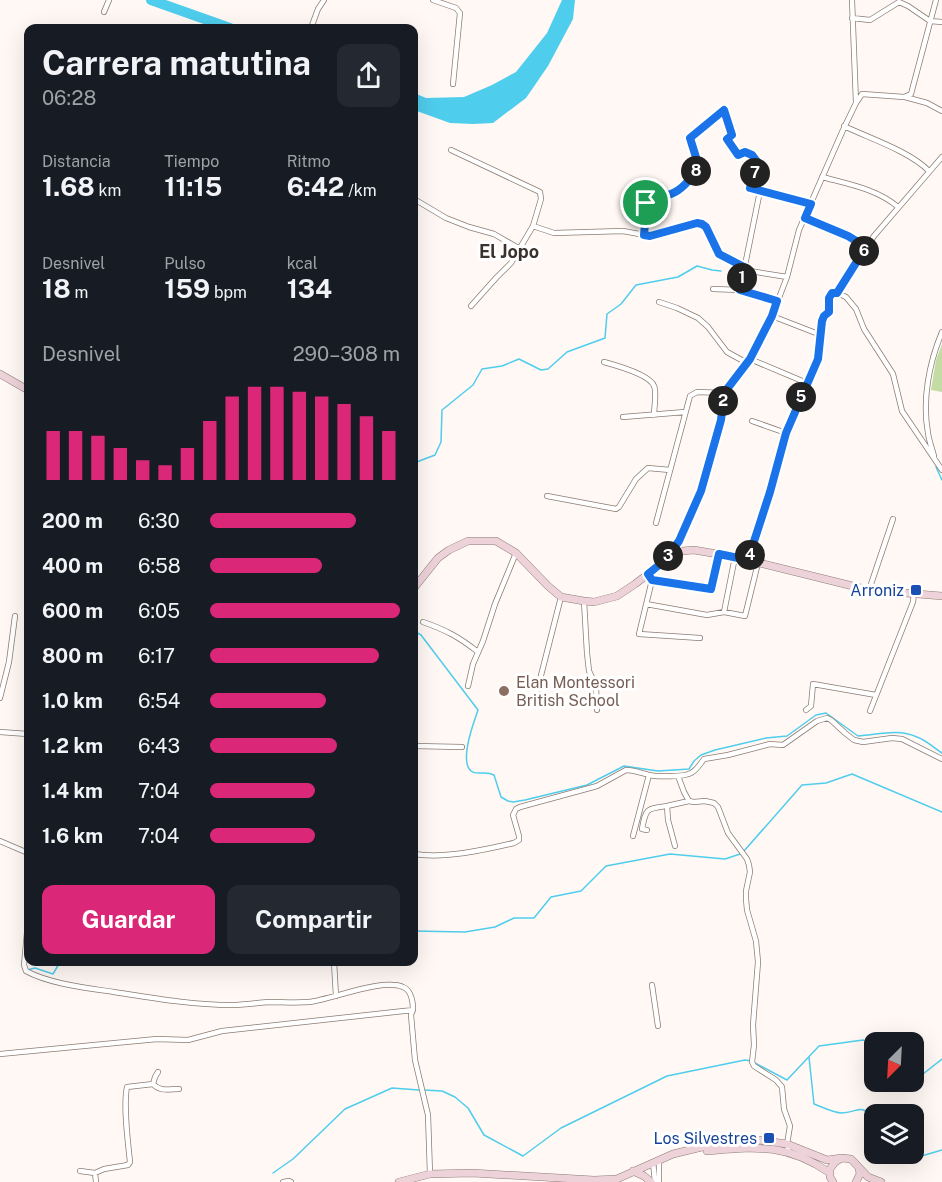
<!DOCTYPE html>
<html lang="es">
<head>
<meta charset="utf-8">
<style>
  body { margin:0; font-family:"Public Sans",sans-serif; background:#242831; color:#f1f3f6; height:100vh; display:flex; flex-direction:column; font-size:22px; white-space:nowrap }
  * { box-sizing:border-box; margin:0 }
  p { font-size:20px; color:#9ea1a6 }
  .icon { flex:none; width:33px; height:33px; fill:none; stroke:currentColor; stroke-width:2; stroke-linecap:round; stroke-linejoin:round }
  .map { position:relative; flex:1; overflow:hidden }
  .side { position:absolute; left:24px; top:24px; width:394px; height:942px; display:flex; flex-direction:column; background:#171b24; border-radius:12px; box-shadow:0 6px 24px #0002 }
  .side>* { flex:none }
  .needle { width:39px; rotate:204deg }
  .tools { position:absolute; left:864px; top:1032px; display:grid; gap:12px }
  .tools a { display:grid; place-items:center; width:60px; height:60px; border-radius:12px; background:#171b24; box-shadow:0 6px 24px #0002; font-size:30px }
  .pin { position:absolute; display:grid; place-items:center; width:51px; height:51px; color:#fff; margin:-26px; border:3px solid #fff; border-radius:50%; box-shadow:0 2px 6px #0007 }
  .km { position:absolute; width:30px; height:30px; margin:-15px; border-radius:50%; background:#222; color:#fff; font-size:16px; line-height:30px; text-align:center }
  .round { display:grid; place-items:center; flex:none; width:63px; height:63px; border-radius:12px; background:#242831 }
  .overview { display:flex; align-items:center; justify-content:space-between; height:102px; padding:0 18px }
  h1 { font-size:33px; font-weight:700; line-height:45px }
  .metrics { display:grid; grid-template-columns:repeat(3,1fr); gap:9px; height:102px; padding:6px 18px }
  .metrics div { display:grid; align-content:center }
  .metrics b { font-size:26px; font-weight:700 }
  .metrics small { font-size:16px; font-weight:400 }
  .metrics p { font-size:16px }
  .chart { height:168px; padding:12px 18px }
  .chart p { display:flex; justify-content:space-between }
  .chart svg { width:100%; height:108px; margin-top:6px; stroke:#db2777; stroke-width:6 }
  .primary-button { display:flex; gap:12px; margin-top:auto; padding:12px 18px }
  .primary-button a { flex:1; height:69px; border-radius:12px; background:#db2777; color:#fff; font-size:24px; font-weight:700; line-height:69px; text-align:center }
  .primary-button a+a { background:#242831; color:#f1f3f6 }
  ul { padding:0 18px; list-style:none; font-size:20px }
  li { display:grid; grid-template-columns:96px 72px 1fr; align-items:center; height:45px }
  li i { height:15px; border-radius:8px; background:#db2777 }
  .map>svg:first-child { display:block }
  .green { fill:#c2dca4 }
  .water { fill:#4fcded }
  .lines { fill:none; stroke-linecap:round; stroke-linejoin:round }
  .stream { stroke:#4fcded; stroke-width:1.5 }
  .river { stroke:#4fcded; stroke-width:10 }
  .minor-casing { stroke:#8b7c73; stroke-width:6 }
  .secondary-casing { stroke:#8b7c73; stroke-width:8 }
  .minor { stroke:#fff; stroke-width:4.5 }
  .secondary { stroke:#eed2da; stroke-width:7 }
  .route-casing { stroke:#fff; stroke-width:12 }
  .route { stroke:#1a73e8; stroke-width:8 }
  .transit-dot { fill:#1a4fb4; stroke:#fff; stroke-width:2 }
  .education-dot { fill:#8d6e63; stroke:#fff; stroke-width:2 }
  .labels { text-anchor:middle; stroke-width:6; stroke-linejoin:round; paint-order:stroke }
  .transit-label { font-size:16px; fill:#164399; stroke:#fff; text-anchor:end }
  .education-label { font-size:16px; fill:#785e54; stroke:#fff; text-anchor:start }
  .neighbourhood-label { font-size:18px; font-weight:bold; fill:#39322e; stroke:#fff }
</style>
</head>
<body>
<div class="map">
<svg width="942" height="1182" viewBox="0 0 942 1182">
  <rect width="100%" height="100%" fill="#fff8f4"/>
  <path class="green" d="M942,344v48l-11,-2 5,-30z"/>
  <path class="water" d="M562,0h13l-2,19 -25,47 -22,32 -33,25 -20,1 -23,-1 -36,-13v-17l12,5 38,-1 28,-12 24,-13 31,-39z"/>
  <g class="lines">
    <path class="stream" d="M414,463l21,-8 6,-13 1,-32 31,-25 9,-16 20,-3 17,-7 22,11 7,-1 19,-17 38,-14 2,-24 14,-10 15,-19 42,-8 19,-11 15,4 9,1
      M936,467l6,13
      M414,631l7,4 57,75c-4,12 -19,50 -7,61 6,5 14,-1 23,4l7,22 7,4 5,1 12,-2 62,-15 37,-19 34,5 31,-2 5,-8 7,-6 14,-5 51,-12 21,-2 29,-21 10,-2 32,23c19,-1 40,-8 59,1 9,3 17,11 25,16
      M744,851l58,-66 24,-2 26,-9 90,38
      M414,931l51,1 30,-5 19,-9h20l17,-21 30,-6 25,-25 64,-12 55,5 15,-5
      M27,970l8,-2 18,6 7,-12
      M809,1057l5,47c8,3 20,9 28,9 20,-1 18,-12 32,9
      M755,1063l32,17 32,-34 44,-6 11,4
      M914,1075l9,-1 19,-15
      M424,1090l18,1 13,6 13,11 16,27 39,21 38,-28 106,-52 78,-16 6,1
      M896,1154l12,6 34,-10
      M273,1173l20,-14 52,-50 47,-21 27,2"/>
    <path class="river" d="M151,0l79,28"/>
    <defs>
      <path id="minor" d="M433,0l23,8 4,5 -7,71
        M852,0l4,103
        M104,12l5,-12
        M852,18l18,2 29,-18 9,4 22,15 12,1
        M311,28l7,-19 6,-9
        M905,97l22,6 15,8
        M844,126c27,13 65,25 85,45
        M451,150l89,42 1,7 -8,27 -22,37 -15,15 -25,28
        M822,177c26,7 55,12 76,30
        M760,191l51,13
        M414,199l32,19 23,9 25,7 26,15
        M805,218l43,18 18,11
        M533,226l21,7 69,-2 27,5 47,-13 5,1 4,3 13,27 25,13
        M644,235l3,-36c7,-1 17,-2 24,-5 11,-3 22,-18 28,-27l-9,-29 34,-28 8,25 -5,4 11,16 7,-3 7,3 6,8 -8,25 10,3 -20,99 -27,-1
        M744,270l43,7
        M740,290l37,11
        M837,293l37,-57 68,-79
        M659,302l18,6 21,10 10,9 19,25 20,11
        M772,316l49,19
        M750,359l57,24
        M604,362c11,3 46,13 50,24 3,6 0,22 0,29
        M623,417l62,-5
        M752,421l34,12
        M934,456c-2,-8 -5,-15 -6,-23 -6,-33 1,-70 14,-101
        M547,496l69,13 3,-2 17,-28 12,-11 22,2
        M656,523l34,-127 7,-4 27,1
        M669,555l10,-14 22,-50 19,-66 4,-32 26,-34 22,-43 15,-39 12,-47 44,-100 13,-27 6,-9 42,3 7,-3 25,-94
        M748,560l22,-68 16,-59 31,-74 5,-38 2,-5 5,-4v-14l3,-5h5l9,4 10,12 8,20 29,45 9,37 40,59
        M648,574l4,6 -13,54 61,4
        M652,580l59,9 8,-35
        M869,590l24,-71
        M584,601l3,52 2,18 7,15 1,24
        M646,604l61,11 17,-3 21,4 13,-53
        M724,612l11,-55
        M423,622c23,8 36,15 55,30
        M468,686l5,-22 10,-23 12,-37 21,-51
        M537,691l24,-94
        M0,698l9,-36 6,-46
        M806,710l5,-4 2,-22 63,11
        M870,711l43,-109 1,-9
        M0,732l28,2
        M414,746l48,1
        M678,776l6,16 5,9 5,1 11,-1 9,2 4,4 10,26 19,26 2,6 1,7 -4,19v8l1,11 9,31 2,21 -5,63 1,20 -2,17 2,4 22,14 6,7 2,22 6,17 -3,18 2,8
        M647,830l-5,-1c4,-21 4,-20 25,-23
        M633,836l16,-61
        M0,841l28,12
        M675,846l-7,-26 -1,-14 22,-5
        M414,854c30,5 70,-4 100,-11l5,-3v-4l-6,-21 3,-6 4,-2 77,-21 29,-16c8,0 15,3 23,5 8,2 35,2 42,-2 6,-3 9,-9 13,-14l24,-4 42,-11 13,1 34,-24 10,-3 4,2 14,13 9,7 9,2 29,-4 10,1 40,20
        M28,922l-4,43 2,6c24,13 61,17 88,21 39,6 78,13 118,13 12,0 24,-2 36,-3 14,0 28,1 41,0 24,-3 73,-24 94,-15 9,3 12,20 8,28l4,45 13,55 2,59
        M334,962l2,34
        M652,985l6,41
        M0,1054l157,-15 31,1 34,-9 191,-21
        M153,1084l2,-7 3,-5
        M653,1162l2,20
        M80,1171l15,2 1,9
        M95,1173l9,-4 24,-4 2,-3c-2,-20 -7,-56 -3,-75l26,-3c7,8 16,5 26,5
        M283,1182l6,-1 2,1
        M659,1182v-22"/>
      <path id="secondary" d="M0,374l28,16
        M414,588l24,-30 11,-8 19,-9h28l20,12 32,33 13,11 23,4 10,1 23,-6 18,-12 38,-29 9,-4 12,-1 41,7 134,33 73,6
        M707,1151c50,-4 79,-8 123,22
        M633,1171l11,5 7,6
        M399,1182l31,-8 42,-1 122,7 23,-1 56,-25 29,-7 57,-7 28,4 40,16 15,-2
        M833,1182l-3,-5v-8l5,-7 7,-4 9,1 17,18 13,5
        M856,1182l4,-8 -1,-6"/>
    </defs>
    <use href="#minor" class="minor-casing"/>
    <use href="#secondary" class="secondary-casing"/>
    <use href="#minor" class="minor"/>
    <use href="#secondary" class="secondary"/>
  </g>
  <g class="lines">
    <defs>
      <path id="route" d="M724,110l8,25 -5,4 11,16 7,-3 7,3 6,8 -8,25 61,16 -6,14 43,18 18,11 -29,46h-5l-3,5v14l-5,4 -2,5 -4,38 -32,74 -16,59 -22,68 -29,-6 -8,35 -59,-9 -4,-6 16,-13 15,-20 22,-50 20,-71 3,-27 26,-34 22,-43 5,-15 -37,-11 4,-23 -25,-13 -13,-27 -4,-3 -5,-1 -47,13 -6,-1 3,-36c7,-1 17,-2 24,-5 11,-4 22,-18 28,-27l-9,-29z"/>
    </defs>
    <use href="#route" class="route-casing"/>
    <use href="#route" class="route"/>
  </g>
  <g class="transit-dot">
    <rect x="910" y="584" width="12" height="12" rx="3"/>
    <rect x="763" y="1132" width="12" height="12" rx="3"/>
  </g>
  <circle class="education-dot" cx="504" cy="691" r="6"/>
  <g class="labels">
    <g class="transit-label">
      <text x="904" y="596">Arroniz</text>
      <text x="757" y="1144">Los Silvestres</text>
    </g>
    <g class="education-label">
      <text x="516" y="688">Elan Montessori<tspan x="516" dy="18">British School</tspan></text>
    </g>
    <g class="neighbourhood-label">
      <text x="509" y="258">El Jopo</text>
    </g>
  </g>
</svg>
<div class="tools">
<a><svg class="needle" viewBox="-14 -14 28 28"><path d="M0-13l5 13h-10z" fill="#e53935"/><path d="M0 13l5-13h-10z" fill="#9ea1a6"/></svg></a>
<a><svg class="icon" aria-label="layers" viewBox="0 0 24 24"><path d="M12 4l9 5-9 5-9-5zM3 14l9 5 9-5"/></svg></a>
</div>
<div class="pin" style="left:646px;top:203px;background:#1e9e55"><svg class="icon" aria-label="arrive" viewBox="0 0 24 24"><path d="M6 21V4h12l-3 4 3 4H6"/></svg></div>
<b class="km" style="left:742px;top:278px">1</b>
<b class="km" style="left:723px;top:401px">2</b>
<b class="km" style="left:668px;top:556px">3</b>
<b class="km" style="left:750px;top:555px">4</b>
<b class="km" style="left:801px;top:397px">5</b>
<b class="km" style="left:864px;top:251px">6</b>
<b class="km" style="left:755px;top:173px">7</b>
<b class="km" style="left:696px;top:171px">8</b>
<section class="side">
<div class="overview"><div><h1>Carrera matutina</h1><p>06:28</p></div><a class="round"><svg class="icon" aria-label="share" viewBox="0 0 24 24"><path d="M12 15V3M7 8l5-5 5 5M5 13v7h14v-7"/></svg></a></div>
<div class="metrics">
<div><p>Distancia</p><b>1.68<small> km</small></b></div>
<div><p>Tiempo</p><b>11:15</b></div>
<div><p>Ritmo</p><b>6:42<small> /km</small></b></div>
</div>
<div class="metrics">
<div><p>Desnivel</p><b>18<small> m</small></b></div>
<div><p>Pulso</p><b>159<small> bpm</small></b></div>
<div><p>kcal</p><b>134</b></div>
</div>
<div class="chart"><p><span>Desnivel</span>290–308 m</p>
<svg viewBox="0 0 160 44" preserveAspectRatio="none"><path d="M5 44V24M15 44V24M25 44V26M35 44V31M45 44V36M55 44V38M65 44V31M75 44V20M85 44V10M95 44V6M105 44V6M115 44V8M125 44V10M135 44V13M145 44V18M155 44V24"/></svg>
</div>
<ul>
<li><b>200 m</b>6:30<i style="width:77%"></i></li>
<li><b>400 m</b>6:58<i style="width:59%"></i></li>
<li><b>600 m</b>6:05<i style="width:100%"></i></li>
<li><b>800 m</b>6:17<i style="width:89%"></i></li>
<li><b>1.0 km</b>6:54<i style="width:61%"></i></li>
<li><b>1.2 km</b>6:43<i style="width:67%"></i></li>
<li><b>1.4 km</b>7:04<i style="width:55%"></i></li>
<li><b>1.6 km</b>7:04<i style="width:55%"></i></li>
</ul>
<div class="primary-button"><a>Guardar</a><a>Compartir</a></div>
</section>
</div>
</body>
</html>
